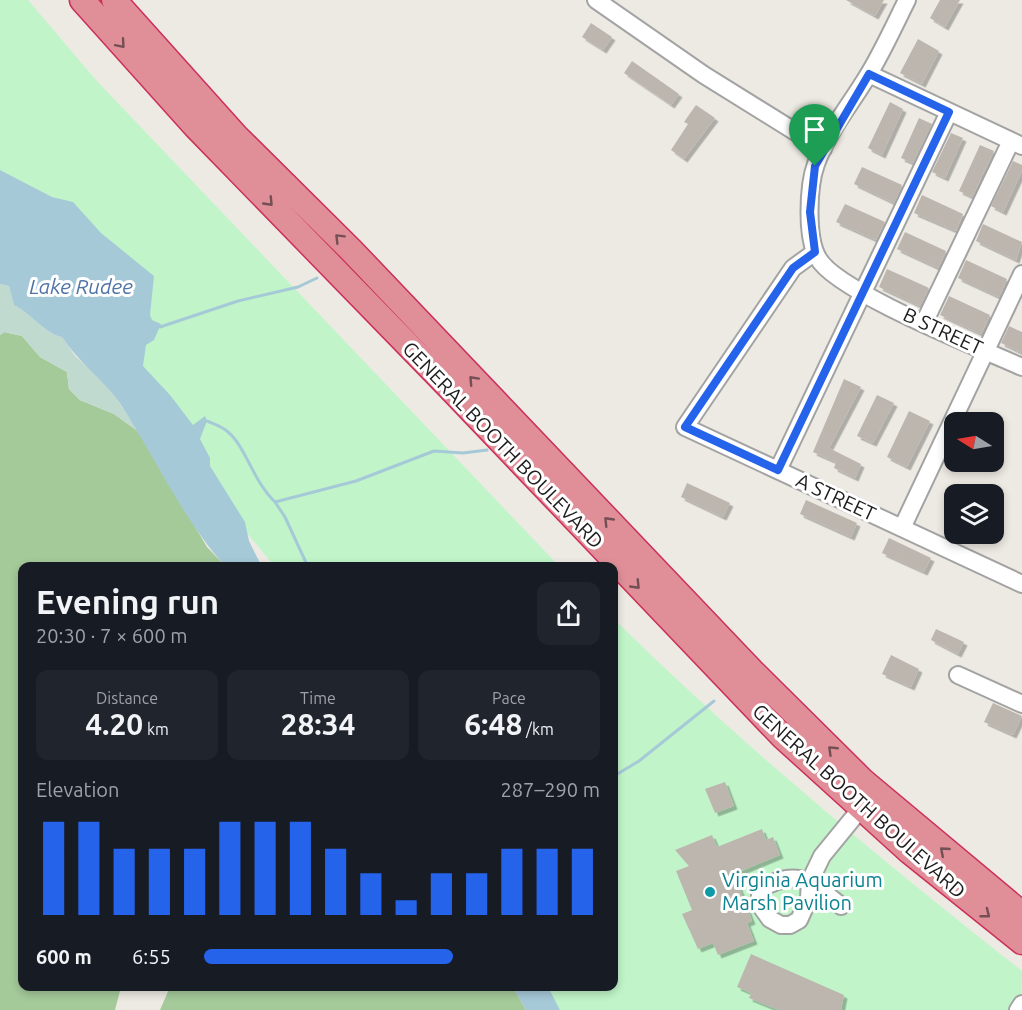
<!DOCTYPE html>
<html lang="en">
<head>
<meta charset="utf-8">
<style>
  body { margin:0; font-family:Ubuntu,sans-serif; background:#20242c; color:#f1f3f6; height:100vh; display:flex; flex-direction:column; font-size:22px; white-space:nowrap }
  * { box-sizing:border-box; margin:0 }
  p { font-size:20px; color:#9ea1a6 }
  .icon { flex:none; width:33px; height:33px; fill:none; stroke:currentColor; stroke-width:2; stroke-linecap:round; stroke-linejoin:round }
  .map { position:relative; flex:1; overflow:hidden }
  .panel { position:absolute; left:18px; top:562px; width:600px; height:429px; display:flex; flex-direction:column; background:#171b24; border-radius:12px; box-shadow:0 3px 9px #0003 }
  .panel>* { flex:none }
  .needle { width:39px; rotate:281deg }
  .controls { position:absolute; left:944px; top:412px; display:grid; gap:12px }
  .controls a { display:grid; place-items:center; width:60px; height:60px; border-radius:12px; background:#171b24; box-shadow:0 3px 9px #0003; font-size:30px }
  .pin { position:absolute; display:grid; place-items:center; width:51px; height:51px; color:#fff; margin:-62px -26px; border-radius:50% 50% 50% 0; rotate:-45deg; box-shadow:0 0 6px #0007 }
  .pin .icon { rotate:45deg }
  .round { display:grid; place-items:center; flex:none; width:63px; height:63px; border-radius:12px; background:#20242c }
  .headline { display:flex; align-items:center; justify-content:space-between; height:102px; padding:0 18px }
  h1 { font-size:33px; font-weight:600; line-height:45px }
  .stats { display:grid; grid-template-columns:repeat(3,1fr); gap:9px; height:102px; padding:6px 18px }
  .stats div { display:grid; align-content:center; border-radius:12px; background:#20242c; text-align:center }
  .stats b { font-size:30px; font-weight:600 }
  .stats small { font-size:16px; font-weight:400 }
  .stats p { font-size:16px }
  .chart { height:168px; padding:12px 18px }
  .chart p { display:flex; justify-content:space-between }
  .chart svg { width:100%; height:108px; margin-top:6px; stroke:#2563eb; stroke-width:6 }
  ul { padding:0 18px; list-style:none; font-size:20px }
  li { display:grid; grid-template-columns:96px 72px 1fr; align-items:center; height:45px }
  li i { height:15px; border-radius:8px; background:#2563eb }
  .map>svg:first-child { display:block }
  .forest { fill:#a5ca9a }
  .wetland { fill:#c1dad0 }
  .park { fill:#c1f5c9 }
  .water { fill:#a6c9d8 }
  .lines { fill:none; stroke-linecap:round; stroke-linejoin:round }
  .stream { stroke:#a6c9d8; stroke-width:3 }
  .building { fill:#bdb6af; filter:url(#shadow) }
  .minor-casing { stroke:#a3a3a3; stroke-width:20 }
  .highway-casing { stroke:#cc2f5a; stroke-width:27 }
  .minor { stroke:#fff; stroke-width:16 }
  .highway { stroke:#e08f98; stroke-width:24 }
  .oneway { stroke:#745054 }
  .route-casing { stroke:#fff; stroke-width:12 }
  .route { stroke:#2563eb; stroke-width:8 }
  .culture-dot { fill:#0f9aa8; stroke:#fff; stroke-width:2 }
  .labels { text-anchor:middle; stroke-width:6; stroke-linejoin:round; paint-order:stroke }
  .street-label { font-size:20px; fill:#1c1c1c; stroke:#fff }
  .culture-label { font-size:20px; fill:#0d838f; stroke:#fff; text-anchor:start }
  .water-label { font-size:21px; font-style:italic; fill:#5074a5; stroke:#fff }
</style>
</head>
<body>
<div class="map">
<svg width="1022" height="1010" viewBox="0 0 1022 1010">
  <defs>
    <filter id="shadow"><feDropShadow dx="3.5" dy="3.5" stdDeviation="0" flood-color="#0004"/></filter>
  </defs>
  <rect width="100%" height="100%" fill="#edeae3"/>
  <path class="forest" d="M4,332l18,4 18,21 27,15 2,17 11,11 34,14 25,18 68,115 19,20h-204v420h99l-6,23h-115v-675z
    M170,987h343l13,23h-366z"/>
  <path class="wetland" d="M0,284l9,2 5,19c16,8 33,30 48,32l13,19 30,26 34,50 -25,-18 -34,-14 -11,-11 -2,-17 -27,-15 -18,-21 -18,-4 -4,3z"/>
  <path class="park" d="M0,0h28l68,80 464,487h-285l-275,-333z
    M614,619c130,128 265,239 408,352l-1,39h-466l-14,-23h73z"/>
  <path class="water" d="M0,170l52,27 21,5 28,31 53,43 -4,39 2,5 9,4 -7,16 -8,5 -3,21 27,29 23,30 12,-9 2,5 -7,18 10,19v8l35,56 4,19 13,26h-36c-44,-48 -71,-111 -107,-165 -17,-24 -41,-40 -57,-65 -15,-2 -32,-24 -48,-32l-5,-19 -9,-2z
    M513,987h35l12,23h-34z"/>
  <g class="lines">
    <path class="stream" d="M160,327l78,-26 60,-14 19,-9
      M207,421c7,3 16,6 21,11 18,15 25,49 47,70l81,-21 78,-30 29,2 24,-3
      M275,502l10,15 23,50
      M614,776l25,-15 75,-60"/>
  </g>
  <path class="building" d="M846,0h38l-9,16z
    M940,0h20l-15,27 -15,-9z
    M591,23l21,14 -9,13 -21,-13z
    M918,39l21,12 -17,33 -22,-11z
    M632,61l47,33 -8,11 -47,-32z
    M890,102l13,7 -21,46 -14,-7z
    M696,105l19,13 -31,41 -13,-9 17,-26 -4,-2z
    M919,118l13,6 -19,39 -12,-5z
    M951,133l12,5 -18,40 -13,-6z
    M980,145l14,6 -22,46 -13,-6z
    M1013,161l9,4v6l-19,41 -12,-6z
    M862,167l40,18 -8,18 -40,-19z
    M922,195l41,19 -7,17 -42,-18z
    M845,204l40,18 -9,18 -40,-18z
    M983,224l39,18 -6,18 -40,-19z
    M905,232l41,19 -8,17 -41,-19z
    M966,260l41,19 -8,18 -41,-19z
    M887,269l42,19 -9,18 -41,-19z
    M949,296l41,19 -9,19 -41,-19z
    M1009,326l13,6v21l-21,-10z
    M844,379l17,8 -32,61 32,16 -6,14 -21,-10 2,-6 -23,-10z
    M877,395l17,8 -21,40 -16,-7z
    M909,411l21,10 -23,46 -20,-10z
    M687,483l43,20 -7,14 -42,-20z
    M806,500l51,23 -6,14 -51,-23z
    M889,538l42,20 -7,14 -42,-19z
    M936,629l28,13 -6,12 -27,-14z
    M891,655l28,14 -8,18 -29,-13z
    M993,703l29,13 -9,19 -29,-13z
    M725,782l9,24 -19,7 -10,-24z
    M762,829l4,11 7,-3 7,18 -46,19 18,47 -5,2 7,18 -36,14 -5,-12 -15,6 -16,-35 10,-4 -16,-39 13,-5 -14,-16 37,-15 5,12z
    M751,954l93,41 -3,15h-63l-29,-12 2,-5 -14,-6z"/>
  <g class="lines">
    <defs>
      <path id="minor" d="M596,0l108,75 119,74
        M907,0c-13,26 -25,53 -40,77 -17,28 -40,56 -51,87 -8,22 -10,74 2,94 17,33 164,91 204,109
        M869,74l153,72
        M815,252l-22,16 -108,159 337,157
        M924,323l87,-182
        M778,470l171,-358
        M902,528l120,-254
        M958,675l64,29
        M841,906c-30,-24 -43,-39 -81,-17v16l10,14 11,6h9l9,-5 10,-22 1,-17 12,-25 45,-55
        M1018,1010l4,-6"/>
      <path id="highway" d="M82,0l113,126 253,260 334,350 128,116 112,90
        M114,0l122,136 115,114 401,421 111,110 159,133"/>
    </defs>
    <use href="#minor" class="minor-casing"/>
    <use href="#highway" class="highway-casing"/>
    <use href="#minor" class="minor"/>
    <use href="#highway" class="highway"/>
  </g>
  <defs><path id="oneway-chevron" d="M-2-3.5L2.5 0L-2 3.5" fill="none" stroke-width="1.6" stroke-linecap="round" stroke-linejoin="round" transform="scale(1.5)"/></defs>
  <g class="oneway">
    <use href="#oneway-chevron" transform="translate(121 44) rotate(49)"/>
    <use href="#oneway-chevron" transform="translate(269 202) rotate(46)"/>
    <use href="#oneway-chevron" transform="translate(339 238) rotate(-135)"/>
    <use href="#oneway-chevron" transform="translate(473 380) rotate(-133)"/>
    <use href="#oneway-chevron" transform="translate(608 521) rotate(-134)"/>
    <use href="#oneway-chevron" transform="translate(636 585) rotate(46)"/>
    <use href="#oneway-chevron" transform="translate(832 750) rotate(-136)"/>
    <use href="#oneway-chevron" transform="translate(944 851) rotate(-139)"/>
    <use href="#oneway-chevron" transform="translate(986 914) rotate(38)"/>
  </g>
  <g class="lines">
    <defs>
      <path id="route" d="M869,74l80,38 -171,358 -93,-43 108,-159 22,-16 -5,-40 5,-46z"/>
    </defs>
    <use href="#route" class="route-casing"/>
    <use href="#route" class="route"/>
  </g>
  <circle class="culture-dot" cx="710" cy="892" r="6"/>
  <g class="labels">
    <g class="street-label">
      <text transform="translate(943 331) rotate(25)" y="7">B STREET</text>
      <text transform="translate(503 445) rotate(46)" y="7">GENERAL BOOTH BOULEVARD</text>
      <text transform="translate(836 497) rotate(25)" y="7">A STREET</text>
      <text transform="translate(859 801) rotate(42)" y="7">GENERAL BOOTH BOULEVARD</text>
    </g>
    <g class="culture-label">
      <text x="722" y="887">Virginia Aquarium<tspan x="722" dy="23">Marsh Pavilion</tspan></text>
    </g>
    <g class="water-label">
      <text x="81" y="294">Lake Rudee</text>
    </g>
  </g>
</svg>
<div class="controls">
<a><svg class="needle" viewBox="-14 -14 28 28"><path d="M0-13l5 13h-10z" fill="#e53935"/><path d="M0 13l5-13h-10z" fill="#9ea1a6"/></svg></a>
<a><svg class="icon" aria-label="layers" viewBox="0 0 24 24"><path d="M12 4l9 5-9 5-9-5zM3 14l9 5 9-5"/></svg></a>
</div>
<div class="pin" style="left:815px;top:166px;background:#1e9e55"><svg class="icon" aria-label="arrive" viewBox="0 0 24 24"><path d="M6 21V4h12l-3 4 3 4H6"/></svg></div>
<section class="panel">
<div class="headline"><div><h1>Evening run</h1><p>20:30 · 7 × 600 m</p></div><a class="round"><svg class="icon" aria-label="share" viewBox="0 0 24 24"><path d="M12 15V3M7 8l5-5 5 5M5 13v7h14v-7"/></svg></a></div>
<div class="stats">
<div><p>Distance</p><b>4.20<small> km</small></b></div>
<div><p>Time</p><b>28:34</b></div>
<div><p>Pace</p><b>6:48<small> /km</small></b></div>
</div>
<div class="chart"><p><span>Elevation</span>287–290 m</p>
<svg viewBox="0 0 160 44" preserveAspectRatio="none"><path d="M5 44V6M15 44V6M25 44V17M35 44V17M45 44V17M55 44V6M65 44V6M75 44V6M85 44V17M95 44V27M105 44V38M115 44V27M125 44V27M135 44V17M145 44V17M155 44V17"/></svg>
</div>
<ul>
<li><b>600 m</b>6:55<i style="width:63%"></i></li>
</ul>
</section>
</div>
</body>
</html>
